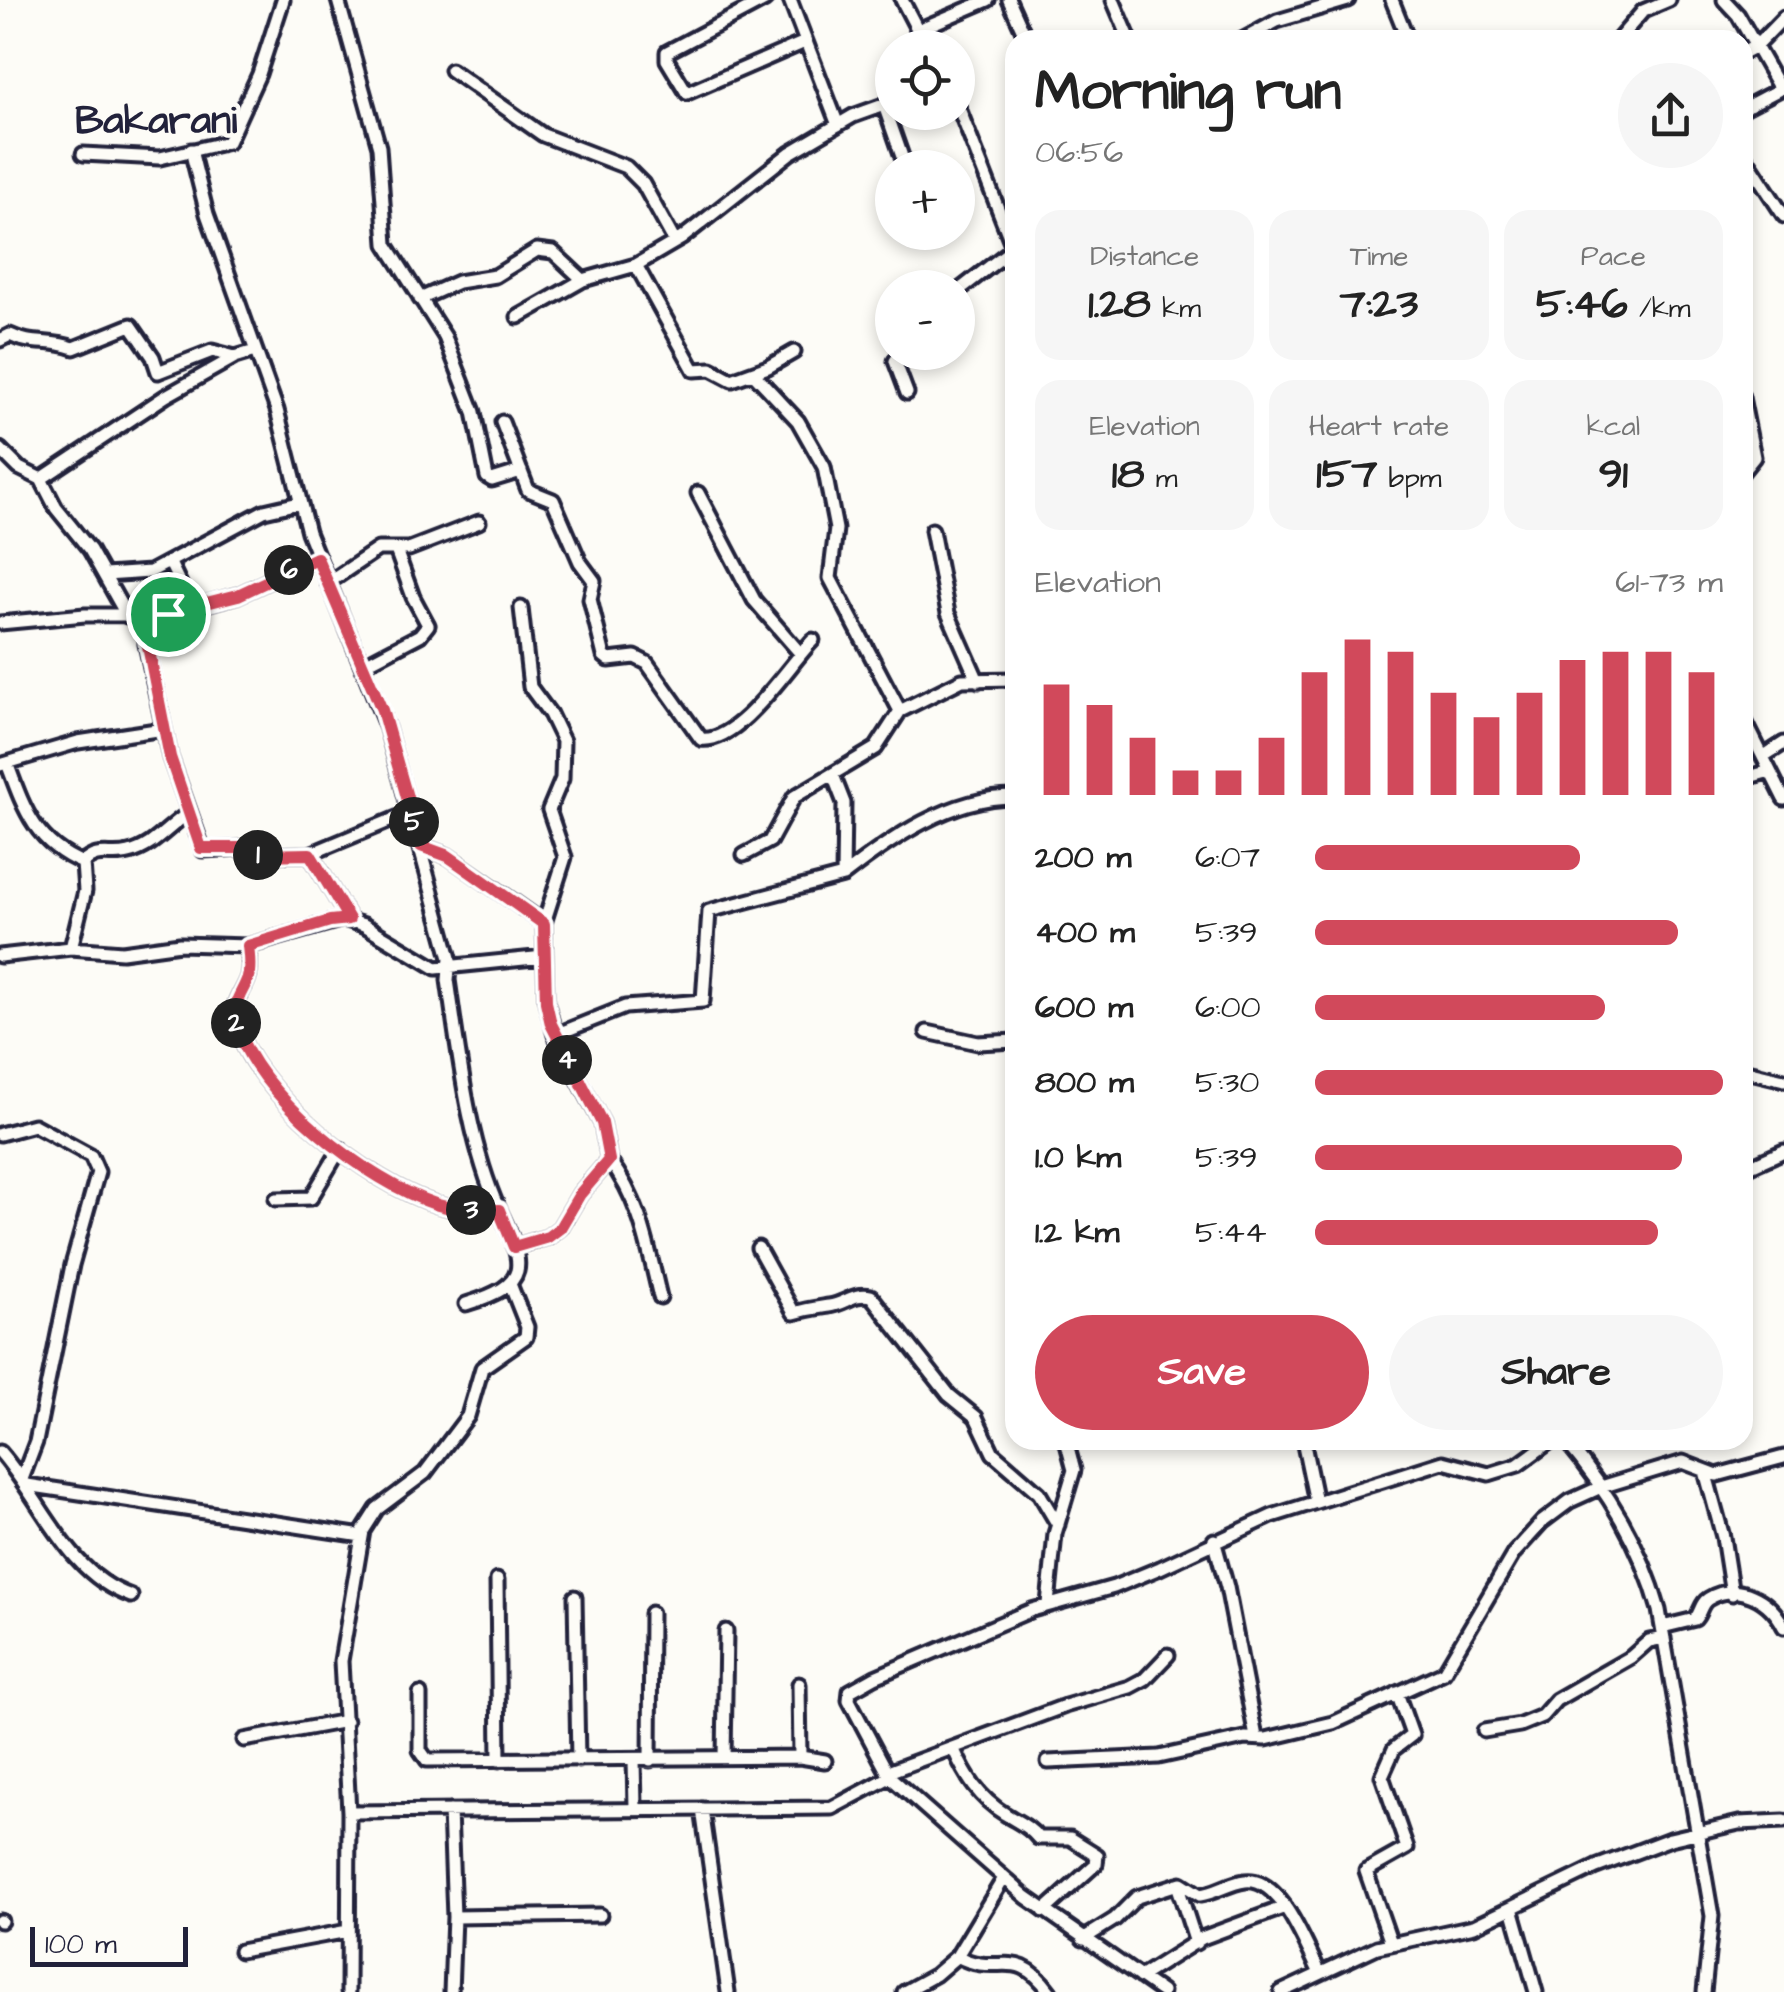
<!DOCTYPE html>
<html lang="en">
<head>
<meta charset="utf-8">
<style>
  body { margin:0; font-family:"Architects Daughter",sans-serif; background:#f6f6f6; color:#222; height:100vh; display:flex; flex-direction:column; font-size:38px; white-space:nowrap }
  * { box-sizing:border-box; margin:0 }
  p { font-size:32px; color:#767676 }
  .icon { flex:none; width:55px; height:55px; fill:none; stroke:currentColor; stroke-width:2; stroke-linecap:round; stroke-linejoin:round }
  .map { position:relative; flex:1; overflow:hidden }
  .sheet { position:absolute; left:1005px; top:30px; width:748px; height:1420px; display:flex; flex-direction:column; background:#fff; border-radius:30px; box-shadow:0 5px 15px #0003 }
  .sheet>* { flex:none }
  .buttons { position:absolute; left:875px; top:30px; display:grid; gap:20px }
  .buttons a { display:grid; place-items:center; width:100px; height:100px; border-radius:50%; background:#fff; box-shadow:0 5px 15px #0003; font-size:50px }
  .scale { position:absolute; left:30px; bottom:25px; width:158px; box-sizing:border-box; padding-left:10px; border:5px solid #22223b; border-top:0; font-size:28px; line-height:35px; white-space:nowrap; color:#22223b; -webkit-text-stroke:8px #fdfcf7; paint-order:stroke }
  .pin { position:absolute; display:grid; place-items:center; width:85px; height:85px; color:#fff; margin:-42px; border:5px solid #fff; border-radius:50%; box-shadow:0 2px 10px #0007 }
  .km { position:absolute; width:50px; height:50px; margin:-25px; border-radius:50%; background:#222; color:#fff; font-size:28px; line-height:50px; text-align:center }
  .round { display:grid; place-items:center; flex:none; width:105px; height:105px; border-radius:52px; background:#f6f6f6 }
  .head { display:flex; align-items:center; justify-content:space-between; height:170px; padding:0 30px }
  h1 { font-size:55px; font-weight:700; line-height:75px }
  .stats { display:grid; grid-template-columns:repeat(3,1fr); gap:15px; height:170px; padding:10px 30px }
  .stats div { display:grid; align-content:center; border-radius:25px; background:#f6f6f6; text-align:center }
  .stats b { font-size:42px; font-weight:700 }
  .stats small { font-size:28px; font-weight:400 }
  .stats p { font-size:28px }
  .chart { height:280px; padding:20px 30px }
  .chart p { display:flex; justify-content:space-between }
  .chart svg { width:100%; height:180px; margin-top:10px; stroke:#d1495b; stroke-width:6 }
  .button { display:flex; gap:20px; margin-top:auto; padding:20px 30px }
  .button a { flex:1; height:115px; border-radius:60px; background:#d1495b; color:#fff; font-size:40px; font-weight:700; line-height:115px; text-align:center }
  .button a+a { background:#f6f6f6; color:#222 }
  ul { padding:0 30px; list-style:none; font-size:32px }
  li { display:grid; grid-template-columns:160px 120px 1fr; align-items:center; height:75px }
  li i { height:25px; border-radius:12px; background:#d1495b }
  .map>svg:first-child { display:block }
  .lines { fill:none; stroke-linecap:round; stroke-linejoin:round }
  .minor-casing { stroke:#22223b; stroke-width:19 }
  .minor { stroke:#fdfcf7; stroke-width:11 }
  .route-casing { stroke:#fff; stroke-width:20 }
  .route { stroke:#d1495b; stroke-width:12 }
  .labels { text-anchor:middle; stroke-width:9; stroke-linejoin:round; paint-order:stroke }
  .neighbourhood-label { font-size:40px; font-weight:bold; fill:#22223b; stroke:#fdfcf7 }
</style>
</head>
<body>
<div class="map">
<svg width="1784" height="1992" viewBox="0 0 1784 1992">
  <rect width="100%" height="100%" fill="#fdfcf7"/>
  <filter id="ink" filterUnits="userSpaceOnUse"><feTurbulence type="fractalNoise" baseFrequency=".01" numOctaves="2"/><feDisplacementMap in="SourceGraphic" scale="20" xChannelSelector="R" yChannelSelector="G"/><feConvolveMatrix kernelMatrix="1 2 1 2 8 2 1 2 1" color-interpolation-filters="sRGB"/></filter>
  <g filter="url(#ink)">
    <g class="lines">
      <defs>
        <path id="minor" d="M338,0l41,147 7,97 59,93 29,75 13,65 5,3 29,-9
          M765,0l-98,52v8l20,33 118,-51
          M790,0l48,125
          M902,0l25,48
          M1009,0l18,40
          M1113,0l17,40
          M1392,0l16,40
          M1724,0l14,15 42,74
          M918,30l70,-30
          M1242,40l35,-19 71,-21
          M1618,40l25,-29 26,-11
          M1742,53l14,-7 28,-29
          M451,70l92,65 83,32 17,17 32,58
          M884,105l22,63
          M958,106l57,146
          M1742,109l42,-22
          M191,150l16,64 70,196 31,122 79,196 63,230 -2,22c11,74 20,162 51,230
          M1742,152l42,64
          M83,154l77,4 68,-16 31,-68 24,-74
          M636,265l58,105 17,-1 21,11 36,-13 26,-15
          M958,291l57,-44
          M420,299l38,-17 37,-6 42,-26 16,2 30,28
          M518,317l65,-37 53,-15 46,-27 108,-85 63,-37 39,-14
          M0,340l10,-5c22,11 41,4 64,13l57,-23 22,32 5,15 54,-21 23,6
          M901,352l-6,9 12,32
          M754,374l44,47 26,46 12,62 -6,49 70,133
          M1742,397l12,60 -12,15
          M502,422l26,68 25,10 27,62 14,19 -4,18 14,57 5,4 26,-3 12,6 54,76c38,5 87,-73 112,-99
          M0,449l19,19 22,11
          M698,493l56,107 46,53
          M932,530l16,83 30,68
          M170,563l22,46
          M105,575l45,-3 114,-61 35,-8
          M328,583l50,-34h31l70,-27
          M159,615l-12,21 -1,8 24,113 33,93 39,-2 17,7 51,-1 101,-42
          M127,616l-37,-66 -34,-42 -15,-29 125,-83 69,-39 20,-6
          M0,623l85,-8 83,-1 70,-19 79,-37
          M363,665l57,-30 8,-10 -15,-28 -17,-47
          M1742,715l42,84
          M1764,756l20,-13
          M7,763c17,46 28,80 76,100
          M0,765l78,-23 85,-13
          M1742,779l28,-8
          M421,846l27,10 96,67
          M310,854l39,65
          M744,855l26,-14 24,-44 82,-49 24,-37 62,-31 53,-1
          M83,863c15,-15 27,-5 46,-10 25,-6 39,-27 60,-40
          M843,876c47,-37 109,-80 172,-79
          M248,946c1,10 3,21 0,31 -4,14 -17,26 -13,43 17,73 134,163 203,185 20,6 41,6 61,5 27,57 32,74 -33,94
          M71,948l14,-57 -2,-28
          M0,956l71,-8 51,4 58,-8 68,2 95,-27 21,6 72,43 108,-11
          M927,1032l51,11 37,-2
          M555,1035l70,-28 78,-6 6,-90 134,-35 1,-73 -11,-28
          M1742,1070l42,10
          M0,1134l34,-9 57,31 7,16 -26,93 -36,177 -14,37
          M609,1160c32,42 39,88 51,137
          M1742,1170l42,-19
          M276,1199l35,-1 29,-49
          M514,1247l34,-10 12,-9 20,-34 29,-34 -7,-37 -47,-88 -9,-34 -2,-78 21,-66 -16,-47 13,-31 1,-38 -13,-27 -20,-27 -9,-79
          M758,1248l36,65c13,-4 22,-5 35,-7 16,-2 25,-14 42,-10l78,99 27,22 17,36 46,40 19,32
          M1303,1440l13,62
          M1565,1440c43,51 76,105 94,170l53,306 -8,76
          M0,1452c42,48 67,122 131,144
          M1705,1471l18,66 9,57
          M27,1485l335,51
          M1214,1540l13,47 29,150
          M497,1580l2,180
          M575,1597l3,163
          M1048,1604l7,-70 19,-64 -8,-30
          M1662,1627l33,-8c6,-6 5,-15 13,-20 30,-18 62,0 76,28
          M799,1684l1,73
          M420,1694v56l7,10 373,-3 25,4
          M1484,1731l36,-6 22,-9 14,-16 75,-43 18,-16 15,-3
          M244,1740l102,-19
          M954,1750c12,27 25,48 51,64 12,8 24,12 33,24h32l27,17 -1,9 -52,47
          M724,1757l2,-126
          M634,1760l1,47
          M650,1760l1,-147
          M1048,1762l111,-5 86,-19 21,1 67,-16 111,-51 70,-119 28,-31 28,-21 31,-14 82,-25 34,13 67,-18
          M888,1772l177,-66 65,-19 15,-8 23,-24
          M890,1777l-41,-77 1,-9 25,-14 157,-67 82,-23 46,-19 112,-52 171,-54 46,12 29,-9 34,-25
          M702,1809l26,183
          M450,1811l4,106 -3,75
          M349,1812l483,-4 58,-31 136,120 136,95
          M1177,1884l19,59
          M1512,1908l24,84
          M454,1917l146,-2
          M0,1921h1
          M1083,1939l32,-20 22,-22 44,-14 19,12c16,-2 29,-12 45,-14 36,-5 61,66 75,92
          M1391,1943l-25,-72 41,-23 -25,-72 12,-27 18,-14 -15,-42
          M240,1951l108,-20
          M957,1956c42,23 58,-13 93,36
          M1140,1977l62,-39 83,-31
          M348,1992l1,-180 -8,-151 22,-130 14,-22 48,-36 43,-57 14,-48 44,-31 1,-10 -17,-43
          M904,1992l31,-17 22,-19 47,-78
          M1281,1992l96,-45 97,-21 122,-59 74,-28 69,-16 45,-2"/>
      </defs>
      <use href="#minor" class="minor-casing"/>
      <use href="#minor" class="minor"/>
    </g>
  </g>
  <g class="lines" filter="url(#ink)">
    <defs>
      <path id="route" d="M317,558l65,152 39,136 27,10 96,68 2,78 5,22 51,99 7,37 -29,34 -20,34 -12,9 -34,10 -15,-37c-20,1 -41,1 -61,-5 -69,-22 -185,-111 -203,-185 -4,-16 9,-29 13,-43 3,-10 1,-21 0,-31l82,-25 19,-2 -39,-65 -51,1 -11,-7h-47l-31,-91 -24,-121 13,-21 79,-20z"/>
    </defs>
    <use href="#route" class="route-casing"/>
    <use href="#route" class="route"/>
  </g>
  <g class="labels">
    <g class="neighbourhood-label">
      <text x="156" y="133">Bakarani</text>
    </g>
  </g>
</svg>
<div class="buttons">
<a><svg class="icon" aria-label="locate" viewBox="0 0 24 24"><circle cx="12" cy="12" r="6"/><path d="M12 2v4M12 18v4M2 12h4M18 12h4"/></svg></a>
<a>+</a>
<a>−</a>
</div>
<div class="scale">100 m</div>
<div class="pin" style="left:168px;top:614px;background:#1e9e55"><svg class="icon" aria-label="arrive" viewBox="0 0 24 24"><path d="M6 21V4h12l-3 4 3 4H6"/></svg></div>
<b class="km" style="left:258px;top:855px">1</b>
<b class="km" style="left:236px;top:1023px">2</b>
<b class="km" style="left:471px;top:1210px">3</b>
<b class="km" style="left:567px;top:1060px">4</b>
<b class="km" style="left:414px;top:822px">5</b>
<b class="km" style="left:289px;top:570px">6</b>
<section class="sheet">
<div class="head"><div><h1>Morning run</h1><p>06:56</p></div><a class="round"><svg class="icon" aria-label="share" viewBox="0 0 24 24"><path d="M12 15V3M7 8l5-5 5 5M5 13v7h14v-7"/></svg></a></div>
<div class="stats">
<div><p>Distance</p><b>1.28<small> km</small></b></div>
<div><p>Time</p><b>7:23</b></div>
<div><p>Pace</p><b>5:46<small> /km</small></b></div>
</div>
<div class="stats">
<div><p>Elevation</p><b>18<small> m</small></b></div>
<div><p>Heart rate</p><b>157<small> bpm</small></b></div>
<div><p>kcal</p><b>91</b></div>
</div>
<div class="chart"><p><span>Elevation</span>61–73 m</p>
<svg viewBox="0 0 160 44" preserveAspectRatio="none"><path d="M5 44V17M15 44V22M25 44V30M35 44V38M45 44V38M55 44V30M65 44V14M75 44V6M85 44V9M95 44V19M105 44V25M115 44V19M125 44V11M135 44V9M145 44V9M155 44V14"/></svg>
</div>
<ul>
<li><b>200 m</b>6:07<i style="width:65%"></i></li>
<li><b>400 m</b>5:39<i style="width:89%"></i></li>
<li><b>600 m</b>6:00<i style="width:71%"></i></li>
<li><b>800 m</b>5:30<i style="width:100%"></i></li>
<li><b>1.0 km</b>5:39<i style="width:90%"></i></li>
<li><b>1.2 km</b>5:44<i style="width:84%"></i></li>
</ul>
<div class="button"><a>Save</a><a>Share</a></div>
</section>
</div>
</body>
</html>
